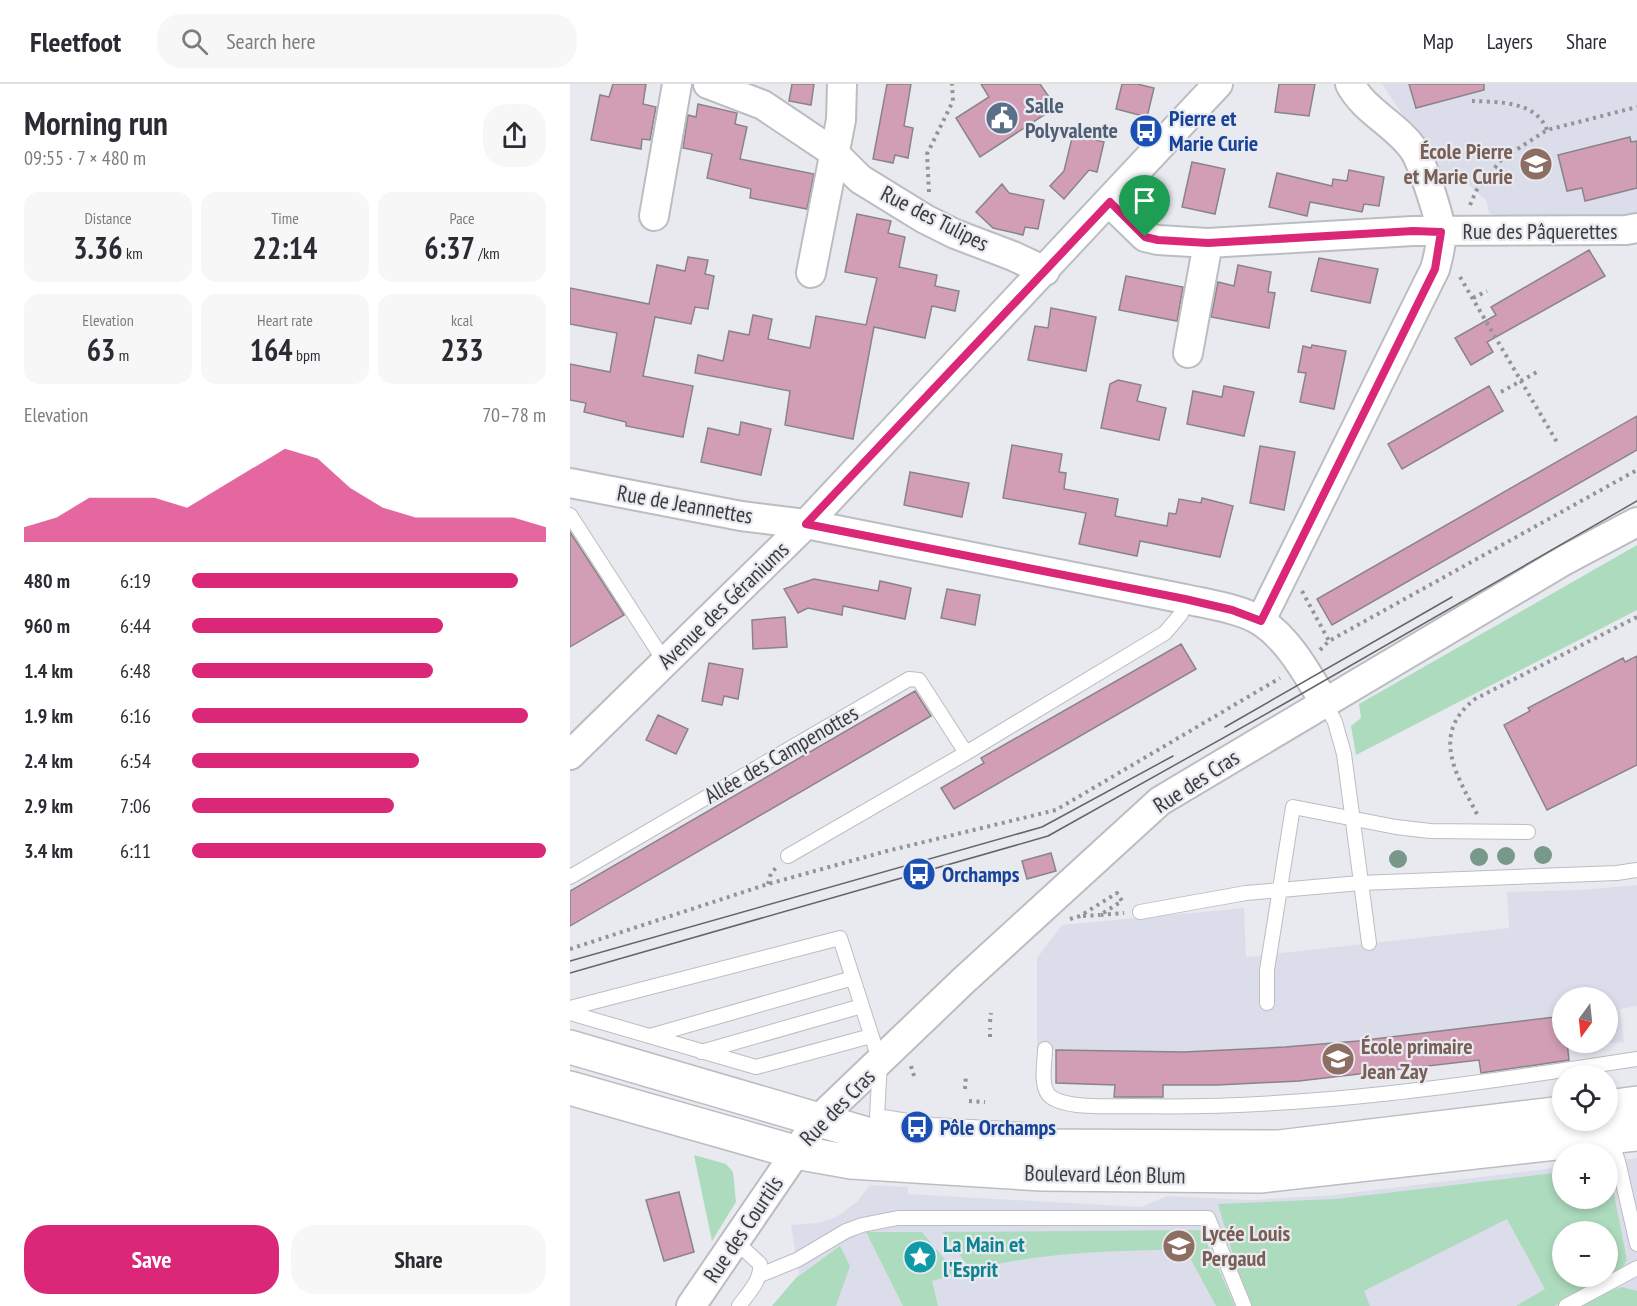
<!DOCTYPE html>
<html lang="en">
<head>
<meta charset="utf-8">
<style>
  body { margin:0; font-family:"PT Sans Narrow",sans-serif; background:#f7f7f7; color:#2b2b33; height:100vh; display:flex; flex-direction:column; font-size:22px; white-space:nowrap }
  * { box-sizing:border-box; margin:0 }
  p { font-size:20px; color:#7c7c81 }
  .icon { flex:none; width:33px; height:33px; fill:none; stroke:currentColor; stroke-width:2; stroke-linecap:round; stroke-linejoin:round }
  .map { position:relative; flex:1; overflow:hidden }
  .side { display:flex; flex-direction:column; background:#fff; width:570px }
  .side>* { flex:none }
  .needle { width:39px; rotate:195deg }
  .controls { position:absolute; left:982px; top:903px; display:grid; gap:12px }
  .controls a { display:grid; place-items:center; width:66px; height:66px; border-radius:50%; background:#fff; box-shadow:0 3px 9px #0003; font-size:30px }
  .pin { position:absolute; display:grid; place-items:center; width:51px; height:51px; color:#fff; margin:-62px -26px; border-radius:50% 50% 50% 0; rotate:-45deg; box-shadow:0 0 6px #0007 }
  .pin .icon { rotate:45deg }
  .round { display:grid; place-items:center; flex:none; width:63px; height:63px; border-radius:24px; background:#f7f7f7 }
  .headline { display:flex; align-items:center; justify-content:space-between; height:102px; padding:0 24px }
  h1 { font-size:33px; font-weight:800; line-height:45px }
  .figures { display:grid; grid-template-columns:repeat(3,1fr); gap:9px; height:102px; padding:6px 24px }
  .figures div { display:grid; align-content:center; border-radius:15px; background:#f7f7f7; text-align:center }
  .figures b { font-size:30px; font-weight:800 }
  .figures small { font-size:16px; font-weight:400 }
  .figures p { font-size:16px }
  .chart { height:168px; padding:12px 24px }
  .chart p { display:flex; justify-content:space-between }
  .chart svg { width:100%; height:108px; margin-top:6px; fill:#db2777; opacity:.7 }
  .primary-button { display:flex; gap:12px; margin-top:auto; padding:12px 24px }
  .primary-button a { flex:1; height:69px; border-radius:24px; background:#db2777; color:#fff; font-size:24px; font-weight:800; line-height:69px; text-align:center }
  .primary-button a+a { background:#f7f7f7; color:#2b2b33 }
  ul { padding:0 24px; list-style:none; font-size:20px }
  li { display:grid; grid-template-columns:96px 72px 1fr; align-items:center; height:45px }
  li i { height:15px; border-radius:8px; background:#db2777 }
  header { display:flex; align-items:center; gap:36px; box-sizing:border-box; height:84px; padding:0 30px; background:#fff; border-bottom:2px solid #e1e1e2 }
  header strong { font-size:28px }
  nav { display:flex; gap:33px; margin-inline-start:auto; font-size:21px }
  .search { width:420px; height:54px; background:#f7f7f7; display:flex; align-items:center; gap:15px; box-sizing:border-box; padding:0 21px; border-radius:24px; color:#7c7c81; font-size:22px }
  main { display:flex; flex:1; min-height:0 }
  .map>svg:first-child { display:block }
  .built { fill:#dbdeea; fill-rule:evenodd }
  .green { fill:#addbbd; fill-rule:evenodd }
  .building { fill:#d19eb6; stroke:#8a8486; stroke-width:1.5 }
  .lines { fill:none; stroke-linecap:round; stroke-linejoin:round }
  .lane-casing { stroke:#bbbdc2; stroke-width:16 }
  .street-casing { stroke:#bbbdc2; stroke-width:32 }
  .primary-casing { stroke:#bbbdc2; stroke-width:36 }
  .path { stroke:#939498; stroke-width:4; stroke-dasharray:3 4.5; stroke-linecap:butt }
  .lane { stroke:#fff; stroke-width:14 }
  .street { stroke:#fff; stroke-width:28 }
  .primary { stroke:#fff; stroke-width:33 }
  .tram { stroke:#636467; stroke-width:1.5 }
  .tree { fill:#78988a }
  .route-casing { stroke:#fff; stroke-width:12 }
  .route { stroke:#db2777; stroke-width:8 }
  .labels { text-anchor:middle; stroke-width:4.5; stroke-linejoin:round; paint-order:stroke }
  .service-label { font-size:22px; font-weight:bold; fill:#4e5e75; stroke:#e9eaf0; text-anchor:start }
  .transit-label { font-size:22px; font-weight:bold; fill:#164399; stroke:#e9eaf0; text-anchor:start }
  .education-label { font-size:22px; font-weight:bold; fill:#785e54; stroke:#e9eaf0; text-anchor:start }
  .street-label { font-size:22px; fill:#3b3c3e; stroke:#e9eaf0 }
  .culture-label { font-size:22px; font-weight:bold; fill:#0d838f; stroke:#e9eaf0; text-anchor:start }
</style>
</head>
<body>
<header>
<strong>Fleetfoot</strong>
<div class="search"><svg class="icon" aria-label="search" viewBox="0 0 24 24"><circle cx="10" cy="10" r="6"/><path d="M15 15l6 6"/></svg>Search here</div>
<nav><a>Map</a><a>Layers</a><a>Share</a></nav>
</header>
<main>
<section class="side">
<div class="headline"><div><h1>Morning run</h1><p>09:55 · 7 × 480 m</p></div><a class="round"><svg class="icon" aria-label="share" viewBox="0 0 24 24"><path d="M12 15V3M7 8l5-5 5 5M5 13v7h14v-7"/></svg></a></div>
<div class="figures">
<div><p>Distance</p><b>3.36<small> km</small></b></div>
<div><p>Time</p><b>22:14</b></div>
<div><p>Pace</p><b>6:37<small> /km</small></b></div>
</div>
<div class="figures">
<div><p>Elevation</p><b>63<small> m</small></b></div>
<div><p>Heart rate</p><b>164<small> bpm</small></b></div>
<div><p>kcal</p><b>233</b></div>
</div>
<div class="chart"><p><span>Elevation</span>70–78 m</p>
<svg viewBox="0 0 160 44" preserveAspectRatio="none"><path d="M0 44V38L10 34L20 26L30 26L40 26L50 30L60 22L70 14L80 6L90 10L100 22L110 30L120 34L130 34L140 34L150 34L160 38V44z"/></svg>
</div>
<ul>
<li><b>480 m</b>6:19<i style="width:92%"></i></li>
<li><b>960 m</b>6:44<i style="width:71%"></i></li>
<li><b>1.4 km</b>6:48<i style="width:68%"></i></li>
<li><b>1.9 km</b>6:16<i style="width:95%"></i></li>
<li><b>2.4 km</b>6:54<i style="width:64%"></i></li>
<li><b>2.9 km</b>7:06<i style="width:57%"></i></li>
<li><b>3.4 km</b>6:11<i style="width:100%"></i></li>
</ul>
<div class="primary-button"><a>Save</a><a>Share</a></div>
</section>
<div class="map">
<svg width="1067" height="1222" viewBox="0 0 1067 1222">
  <rect width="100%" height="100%" fill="#e9eaf0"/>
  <path class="built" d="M812,0h255v137l-117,1 -31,-9 -3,-13 -22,-19 -16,2z
    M1067,801v121l-17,3 4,33 -56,6 1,13 -88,12 -2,-13 -180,21 -82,4h-54v13l-49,-1v-12l-58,-2v-33l-19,-1v-91l25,-33 182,-17 2,49 263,-29 -2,-36 74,-2zM993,914h45v44h-45z
    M1067,1074v148h-865l27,-32 -8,-49 27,-2 18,-6 21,-15 13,-17 38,2v7l233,13 26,-11 84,4 83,-5 229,-28v31h45v-36zM993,1148h45v44h-45z"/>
  <path class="green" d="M1067,461v65l-281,145 -5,-29 10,-8 -2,-14z
    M124,1071l32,9 7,8 3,30 -24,39z
    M993,1088v26h45v-18l3,-1 16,81 -6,10 -67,36h-38l29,-17 -38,-70 -143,72 6,15h-122l-30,-102 117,-5zM993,1148h45v44h-45z
    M631,1146l34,76h-19l-30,-56c-71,0 -145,2 -215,20l-29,-38z
    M296,1148h56l35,42 -25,7 6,25h-35z
    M270,1162l10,20 -14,40h-64l24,-28z
    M1052,1203l15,4v15h-57l24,-13z"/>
  <path class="building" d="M43,0h33l-3,20 13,3 -6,33 -8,-1 -1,10 -50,-9 9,-45 9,2z
    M222,0h22l-3,21 -22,-4z
    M317,0h24l-7,42 9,2 -5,30 -13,-3 -2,8 -20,-4z
    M411,0h59l16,23 -76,50 -24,-39 33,-21z
    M552,0h15l17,4 -7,29 -31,-8z
    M709,0h36l-6,32 -34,-4z
    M839,0h75v6l-68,18z
    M128,20l39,9 -2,11 12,3 -7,32 74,15 -7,35 -57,-11 1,-9 -44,-11 5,-24 -29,-6 5,-33 8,2z
    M503,50l31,8 -7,30 -8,-2 -25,29 -14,-13 14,-15z
    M1060,53l1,5 6,-1v47l-52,13 -3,-13 -15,3 -9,-36z
    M622,78l33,7 -10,45 -33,-7z
    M779,86l35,7 -5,29 -15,-2 -2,8 -52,-10 -3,14 -38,-9 8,-34 55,13 1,-7 14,2z
    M432,100l7,9 35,7 -6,29 -13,-2 -2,8 -30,-7 -17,-16z
    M287,130l34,7 -3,12 17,4 -6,30 38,8 -2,11 24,5 -4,20 -23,-5 -7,32 -51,-11 -21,112 -68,-14 5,-34 -95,-18 3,-18 25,6 6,-30 20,4 4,-20 19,4 -4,20 42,9 6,-32 50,9 11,-47 -32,-6z
    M1019,166l16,26 -118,66 6,10 -22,13 -16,-27 41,-23 -5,-8z
    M118,173l20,3 -3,14 9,2 -6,33 -13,-2 -4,17 -36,-7 -12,59 50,10 -10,51 -57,-11v-4l-42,-10 2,-9 -16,-3v-36l40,8 7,-39 -47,-9v-36l79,16 8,-39 28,6z
    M749,174l59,11 -8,34 -59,-12z
    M668,181l33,7 -3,20 7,1 -6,35 -58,-11 7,-35 16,4z
    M556,192l57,11 -6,34 -58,-11z
    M481,224l45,9 -10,54 -58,-11 7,-34 13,2z
    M742,261l34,6 -12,58 -34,-7 6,-29 -8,-1 5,-26 8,2z
    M548,296l23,5 -4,16 29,7 -7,32 -58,-12 9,-44z
    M654,302l30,6 -10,44 -57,-12 6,-33 29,6z
    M919,302l14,25 -101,58 -14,-25z
    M1067,332v34l-305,175 -15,-26z
    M171,338l30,7 -10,46 -60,-13 7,-34 31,7z
    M442,361l50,9 -3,18 7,1 -2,16 54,10 -3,17 52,10 2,-13 7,1 3,-15 22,4 1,-5 31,8 -13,51 -80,-16 -3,15 -58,-12 7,-31 -83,-15z
    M690,362l35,6 -11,58 -34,-7z
    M340,388l59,11 -7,34 -58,-12z
    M0,448l54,83 -54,32z
    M244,495l64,12 2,-10 31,7 -6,31 -62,-13 -1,9 -34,-7 -10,5 -14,-24z
    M377,505l33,6 -5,30 -34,-7z
    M215,533l2,30 -34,2 -1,-29z
    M611,560l15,25 -242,140 -13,-21 43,-25 -3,-5z
    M1067,572v109l-90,45 -43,-85 26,-14 -2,-3 95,-50 2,4z
    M139,579l34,6 -5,30 -14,-3 -2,9 -20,-4z
    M345,607l16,25 -361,210v-35z
    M88,631l30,14 -12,25 -30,-14z
    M481,769l5,18 -29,8 -5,-18z
    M993,932v26h4l2,18 -88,13 -2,-13 -180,21 -82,4h-54v12h-49l1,-12 -59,-2v-33l128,2 101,-5 73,-6z
    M109,1108l15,60 -30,9 -18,-61z"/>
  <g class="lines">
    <defs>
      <path id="lane" d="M0,431l95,147
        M755,619l10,19 9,32 25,189
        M218,772l178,-103 199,-120 16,-19 4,-15
        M0,793l339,-198 10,1 47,73
        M570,828l106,-19 114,-10 257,-10 20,-3
        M697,919v-33l26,-163 103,20 34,4 98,1
        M0,924l270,-70 40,124 -3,54 56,9 116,6
        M0,929l186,54 115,-31
        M80,952l203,-58
        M475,965c0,13 -6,39 6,48 17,12 59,9 80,9 170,4 339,-21 506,-47
        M131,968l161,-46
        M1040,1054l8,23 19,83
        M165,1157l25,23c2,16 -12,29 -21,42
        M190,1191l37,-15 49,-29 16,-6 36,-7h310l36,88
        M996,1222l71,-38"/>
      <path id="street" d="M138,0l55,21 70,47 27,27 65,40 30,15 58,22 32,15
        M539,118l36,35 13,3 50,3 205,-12 213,-1 11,-2
        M84,132l23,-132
        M241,189l30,-153 1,-36
        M618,269l20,-110
        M0,399l171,33 65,8 379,75c22,5 58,10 77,23 28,19 45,52 63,81
        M691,536l174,-351c3,-11 7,-25 6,-37 -1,-14 -19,-70 -27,-82 -17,-25 -50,-39 -64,-66
        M0,671l236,-231 412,-440
        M121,1222l127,-186 144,-138 198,-181 405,-241 72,-38"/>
      <path id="primary" d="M0,963l297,87 23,4 114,8 275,1 284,-34
        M0,1004l225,64 56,10 191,12 218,2 377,-42
        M1038,1023l29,-4"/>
    </defs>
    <use href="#lane" class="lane-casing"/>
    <use href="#street" class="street-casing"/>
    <use href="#primary" class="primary-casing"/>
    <path class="path" d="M902,17c27,1 64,0 75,29
      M359,108l-2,-38 26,-53 -1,-17
      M900,121l6,-14 26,-32 45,-29 90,-23
      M890,193l98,167
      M903,214l14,-7
      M931,308l36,-20
      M732,507l27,50
      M750,566l9,-9 308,-171
      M907,730c-21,-40 -47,-80 -2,-115l162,-82
      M198,800l3,-11 6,-6
      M513,832l17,-1
      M500,835l10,-3 37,-23 5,8 -22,14 24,-2
      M0,865l198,-65 119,-33 169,-41 224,-132
      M420,938l1,-9
      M420,953v-9
      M341,982l3,10
      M395,1005l1,-14
      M399,1017l16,1"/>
    <use href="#lane" class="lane"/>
    <use href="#street" class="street"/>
    <use href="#primary" class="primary"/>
    <path class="tram" d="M655,643l227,-130
      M0,877l472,-134 131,-71
      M0,889l478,-137 234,-131 355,-204"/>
  </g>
  <g class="tree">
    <circle cx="973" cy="771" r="9"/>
    <circle cx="936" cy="772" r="9"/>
    <circle cx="909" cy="773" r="9"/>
    <circle cx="828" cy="775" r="9"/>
  </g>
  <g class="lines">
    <defs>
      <path id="route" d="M540,118l35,35 13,3 50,3 205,-12 28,1 -6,37 -174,352 -29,-11 -47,-11 -379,-75z"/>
    </defs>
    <use href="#route" class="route-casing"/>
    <use href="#route" class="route"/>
  </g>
  <defs>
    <symbol id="civic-disc" viewBox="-11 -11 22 22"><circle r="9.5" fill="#5c6f8a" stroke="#e9eaf0"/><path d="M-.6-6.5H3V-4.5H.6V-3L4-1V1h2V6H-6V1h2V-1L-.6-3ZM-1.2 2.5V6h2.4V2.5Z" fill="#fff"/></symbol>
    <symbol id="bus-disc" viewBox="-11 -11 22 22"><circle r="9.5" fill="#1a4fb4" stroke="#e9eaf0"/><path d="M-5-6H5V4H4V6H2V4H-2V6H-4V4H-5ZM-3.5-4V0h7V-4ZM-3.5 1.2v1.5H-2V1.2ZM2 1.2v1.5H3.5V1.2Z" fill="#fff"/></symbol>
    <symbol id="school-disc" viewBox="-11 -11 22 22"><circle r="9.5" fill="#8d6e63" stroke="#e9eaf0"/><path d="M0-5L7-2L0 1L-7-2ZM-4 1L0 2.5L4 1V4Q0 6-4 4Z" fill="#fff"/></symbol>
    <symbol id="sight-disc" viewBox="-11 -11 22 22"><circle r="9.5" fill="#0f9aa8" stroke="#e9eaf0"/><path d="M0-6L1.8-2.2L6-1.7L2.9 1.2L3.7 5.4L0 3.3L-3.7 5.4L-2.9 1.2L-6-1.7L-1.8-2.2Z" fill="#fff"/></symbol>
  </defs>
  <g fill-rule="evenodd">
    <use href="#civic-disc" x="413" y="15" width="38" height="38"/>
    <use href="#bus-disc" x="557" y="28" width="38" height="38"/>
    <use href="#school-disc" x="947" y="61" width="38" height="38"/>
    <use href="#bus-disc" x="330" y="771" width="38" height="38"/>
    <use href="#school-disc" x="749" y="956" width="38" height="38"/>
    <use href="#bus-disc" x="328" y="1024" width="38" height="38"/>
    <use href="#school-disc" x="590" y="1143" width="38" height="38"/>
    <use href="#sight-disc" x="331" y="1154" width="38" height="38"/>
  </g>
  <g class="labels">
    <g class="service-label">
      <text x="455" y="29">Salle<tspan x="455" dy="25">Polyvalente</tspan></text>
    </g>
    <g class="transit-label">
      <text x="599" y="42">Pierre et<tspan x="599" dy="25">Marie Curie</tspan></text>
      <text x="372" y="798">Orchamps</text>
      <text x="370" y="1051">Pôle Orchamps</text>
    </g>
    <g class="education-label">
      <text x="943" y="75" text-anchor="end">École Pierre<tspan x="943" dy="25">et Marie Curie</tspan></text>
      <text x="791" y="970">École primaire<tspan x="791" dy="25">Jean Zay</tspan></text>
      <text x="632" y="1157">Lycée Louis<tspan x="632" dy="25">Pergaud</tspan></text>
    </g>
    <g class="street-label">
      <text transform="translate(365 134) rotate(27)" y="8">Rue des Tulipes</text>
      <text x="970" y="155">Rue des Pâquerettes</text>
      <text transform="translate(115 420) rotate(10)" y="8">Rue de Jeannettes</text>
      <text transform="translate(153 521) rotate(-44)" y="8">Avenue des Géraniums</text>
      <text transform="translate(211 670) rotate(-30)" y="8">Allée des Campenottes</text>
      <text transform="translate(626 697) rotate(-33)" y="8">Rue des Cras</text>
      <text transform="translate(267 1023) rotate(-46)" y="8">Rue des Cras</text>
      <text transform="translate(535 1090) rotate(1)" y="8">Boulevard Léon Blum</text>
      <text transform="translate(173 1145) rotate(-56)" y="8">Rue des Courtils</text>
    </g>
    <g class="culture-label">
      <text x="373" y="1168">La Main et<tspan x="373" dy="25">l'Esprit</tspan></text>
    </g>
  </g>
</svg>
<div class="controls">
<a><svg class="needle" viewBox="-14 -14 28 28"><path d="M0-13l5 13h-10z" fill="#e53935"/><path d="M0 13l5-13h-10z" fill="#7c7c81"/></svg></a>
<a><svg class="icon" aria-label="locate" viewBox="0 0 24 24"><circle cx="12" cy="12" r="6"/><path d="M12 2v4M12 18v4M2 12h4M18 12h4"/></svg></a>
<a>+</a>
<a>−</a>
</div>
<div class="pin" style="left:575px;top:153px;background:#1e9e55"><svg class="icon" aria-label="arrive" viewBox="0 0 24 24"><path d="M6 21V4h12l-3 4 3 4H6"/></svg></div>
</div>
</main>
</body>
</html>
